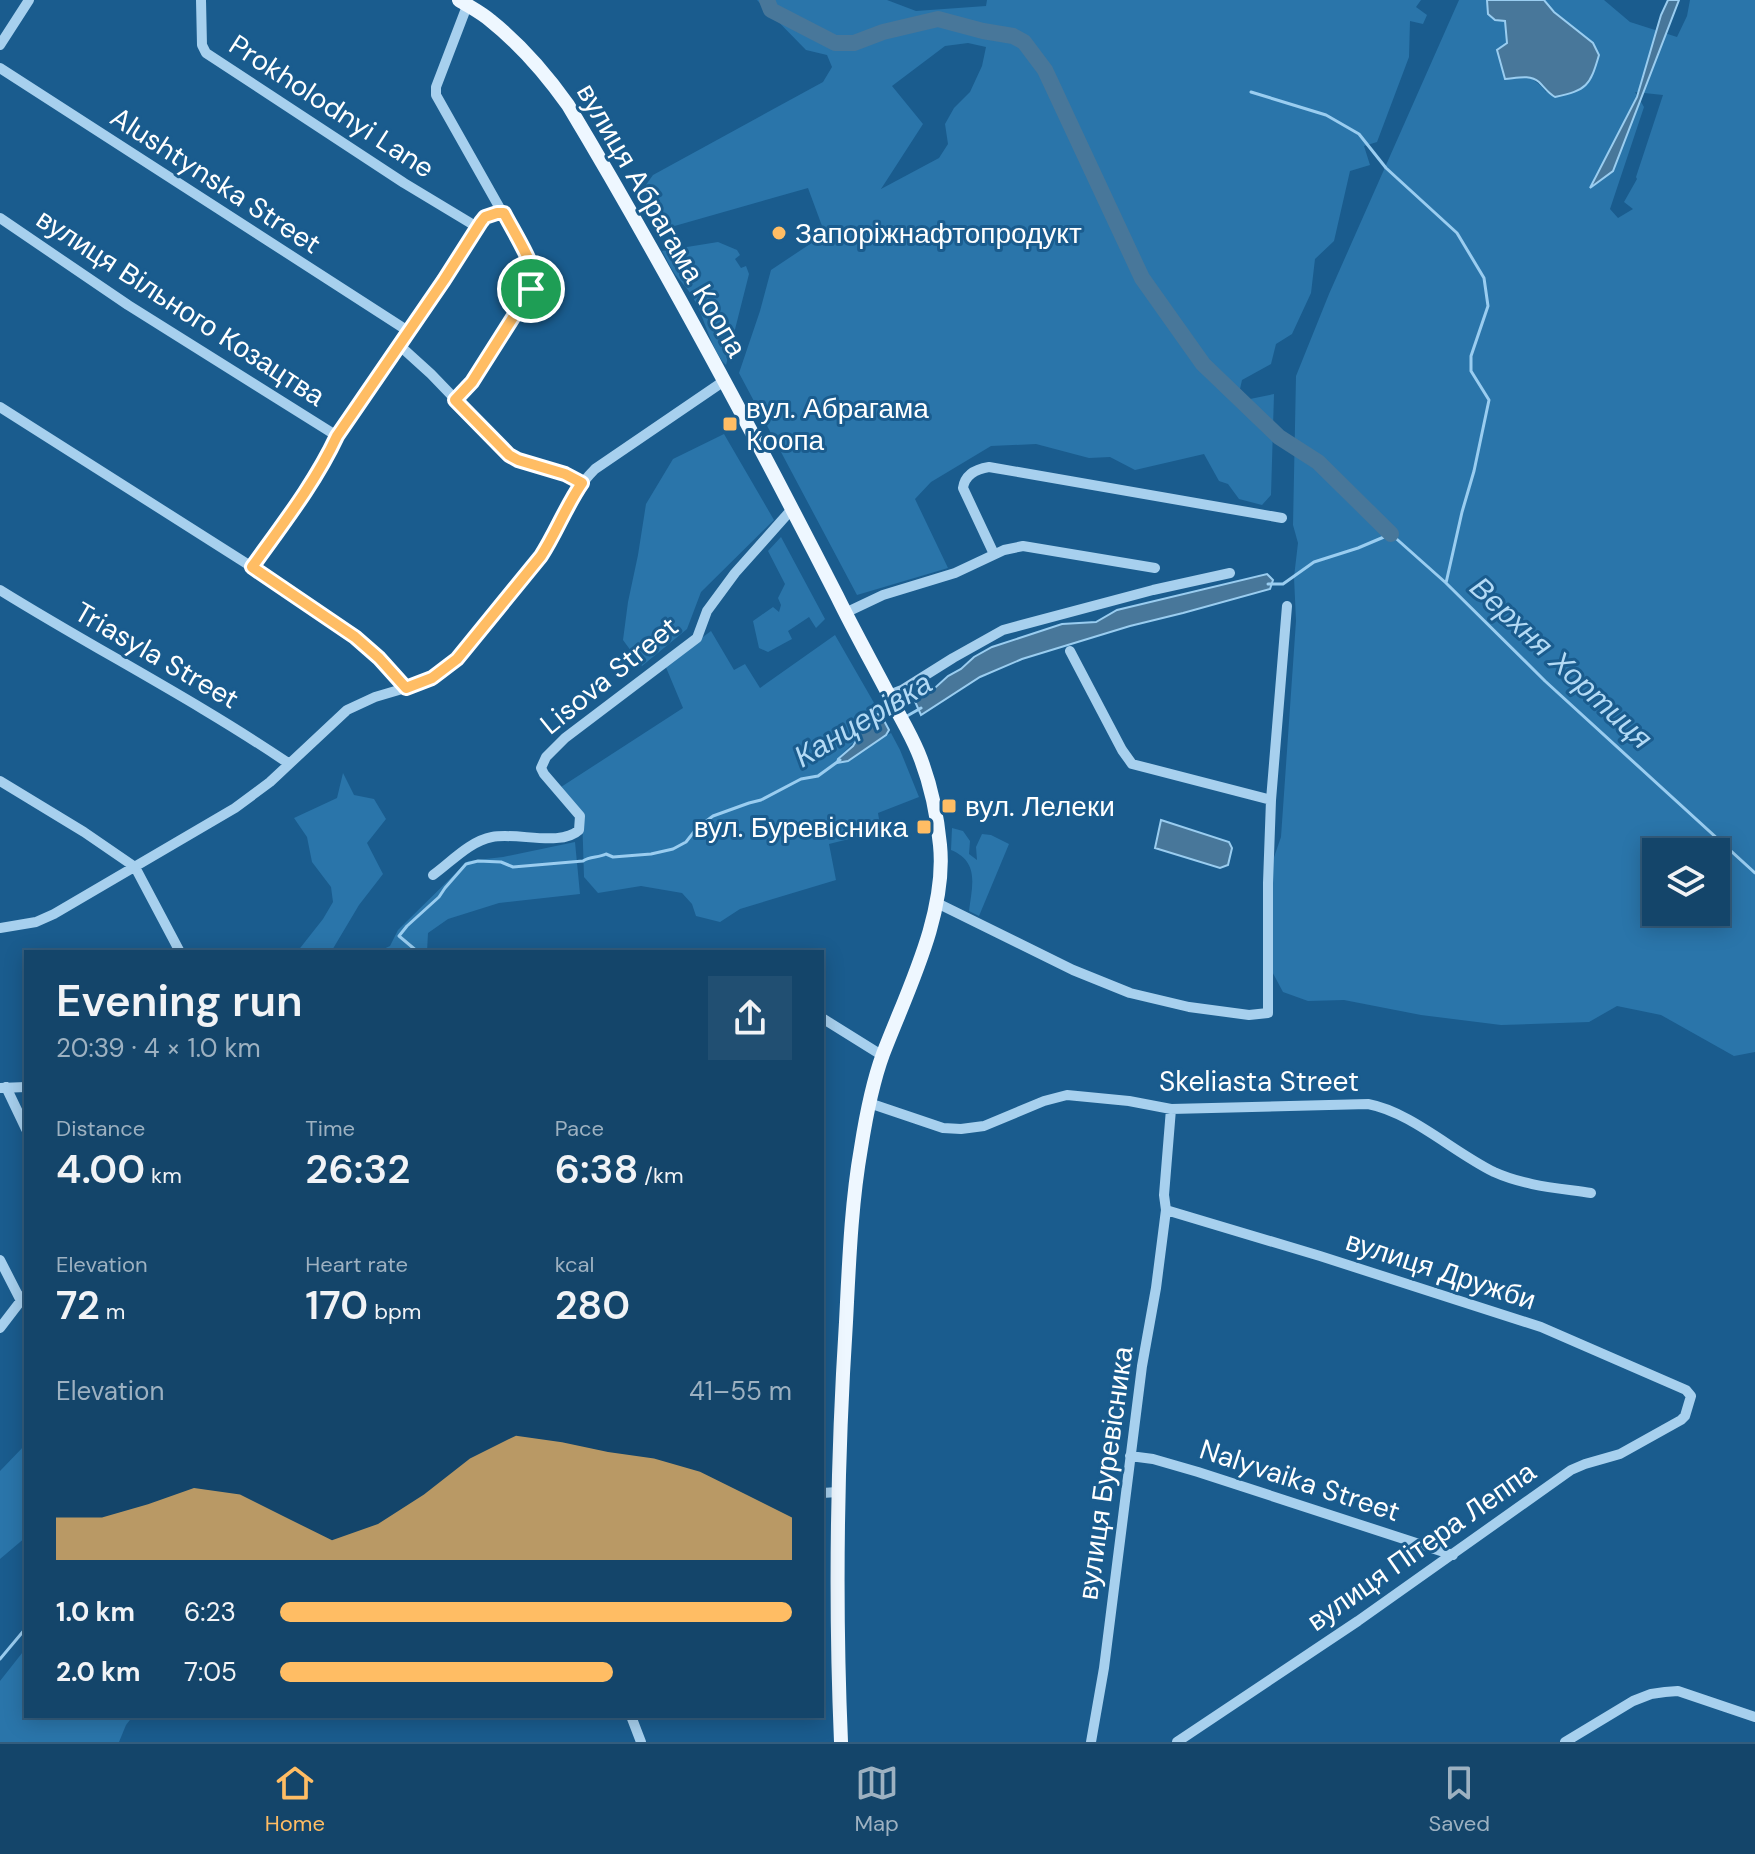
<!DOCTYPE html>
<html lang="en">
<head>
<meta charset="utf-8">
<style>
  body { margin:0; font-family:"DM Sans",sans-serif; background:#214f72; color:#f1f3f6; height:100vh; display:flex; flex-direction:column; font-size:30px; white-space:nowrap }
  * { box-sizing:border-box; margin:0 }
  p { font-size:26px; color:#9db1c1 }
  .icon { flex:none; width:44px; height:44px; fill:none; stroke:currentColor; stroke-width:2; stroke-linecap:round; stroke-linejoin:round }
  .map { position:relative; flex:1; overflow:hidden }
  .details { position:absolute; left:24px; top:950px; width:800px; height:768px; display:flex; flex-direction:column; background:#14456a; border-radius:0px; box-shadow:0 4px 20px #0003,0 0 0 2px #335d7e }
  .details>* { flex:none }
  .controls { position:absolute; left:1642px; top:838px; display:grid; gap:16px }
  .controls a { display:grid; place-items:center; width:88px; height:88px; border-radius:0px; background:#14456a; box-shadow:0 4px 20px #0003,0 0 0 2px #335d7e; font-size:40px }
  .pin { position:absolute; display:grid; place-items:center; width:68px; height:68px; color:#fff; margin:-34px; border:4px solid #fff; border-radius:50%; box-shadow:0 2px 8px #0007 }
  .round { display:grid; place-items:center; flex:none; width:84px; height:84px; border-radius:0px; background:#214f72 }
  .head { display:flex; align-items:center; justify-content:space-between; height:136px; padding:0 32px }
  h1 { font-size:44px; font-weight:600; line-height:60px }
  .metrics { display:grid; grid-template-columns:repeat(3,1fr); gap:12px; height:136px; padding:8px 32px }
  .metrics div { display:grid; align-content:center }
  .metrics b { font-size:40px; font-weight:600 }
  .metrics small { font-size:22px; font-weight:400 }
  .metrics p { font-size:22px }
  .chart { height:224px; padding:16px 32px }
  .chart p { display:flex; justify-content:space-between }
  .chart svg { width:100%; height:144px; margin-top:8px; fill:#ffbd64; opacity:.7 }
  ul { padding:0 32px; list-style:none; font-size:26px }
  li { display:grid; grid-template-columns:128px 96px 1fr; align-items:center; height:60px }
  li i { height:20px; border-radius:10px; background:#ffbd64 }
  .dock { display:flex; justify-content:space-around; align-items:center; height:112px; border-top:2px solid #335d7e; background:#14456a; font-size:22px; color:#9db1c1 }
  .dock a { display:grid; justify-items:center; gap:4px }
  .dock .current { color:#ffbd64 }
  .map>svg:first-child { display:block }
  .green { fill:#2a75aa; fill-rule:evenodd }
  .water { fill:#48779a; stroke:#9acdf0; stroke-width:2 }
  .lines { fill:none; stroke-linecap:round; stroke-linejoin:round }
  .stream { stroke:#9acdf0; stroke-width:3 }
  .river { stroke:#48779a; stroke-width:16 }
  .minor { stroke:#a7d0ee; stroke-width:10 }
  .major { stroke:#eef7ff; stroke-width:14 }
  .route-casing { stroke:#fff; stroke-width:16 }
  .route { stroke:#ffbd64; stroke-width:10 }
  .poi-dot { fill:#ffbd64; stroke:#1a5c8e; stroke-width:3 }
  .labels { text-anchor:middle; stroke-width:6; stroke-linejoin:round; paint-order:stroke }
  .street-label { font-size:28px; fill:#fff; stroke:#1a5c8e }
  .poi-label { font-size:28px; fill:#fff; stroke:#1a5c8e; text-anchor:start }
  .water-label { font-size:30px; font-style:italic; fill:#b3daf5; stroke:#1a5c8e }
</style>
</head>
<body>
<div class="map">
<svg width="1755" height="1742" viewBox="0 0 1755 1742">
  <rect width="100%" height="100%" fill="#1a5c8e"/>
  <path class="green" d="M757,0h130l29,11 70,-5 1,-6h434l-5,7 11,8 -4,9 -13,-3 -1,36 -32,85 -13,4 6,19 -20,6 -16,70 -19,18 -4,34 -19,41 -16,10 -5,20 -29,16 -2,9 10,10 24,-5 -3,101 -9,10 -23,-6 -11,-15 -9,-3 -15,-27 -69,16 -25,-13 -21,1 -53,-14 -45,2 -60,36 -16,17 33,69 -91,27 -118,-222 21,-62 11,-41 54,-36 -17,-46 -144,41 -21,-40 10,-14 170,-93 9,-15 -5,-12 -21,-5zM968,43l18,4 -4,19 -12,26 -16,16 -9,16 3,20 -9,14 -58,31 42,-65 -31,-38 53,-40z
    M1459,0h28l2,14 16,6c1,22 8,37 22,54 6,7 13,9 19,18l47,-49 -39,-31 -10,-12h60l26,22 47,15 10,-21 3,-16h65v1052l-21,4 -73,-41 -44,-9 -28,16 -88,3 -80,-10 -77,-15 -36,1 -25,-9 -15,-28 4,-101 9,-26 15,-216 -2,-44 4,-34 -5,-18 3,-149 33,-82zM1635,92l28,3 -27,82 1,2 -13,23 9,7 -15,9 -8,-9 34,-102zM1656,852h60v60h-60z
    M718,242l19,8 3,5 -5,4 6,9 5,-2 3,8 -23,91c-13,-12 -21,-44 -30,-62 -5,-10 -11,-17 -18,-25 -7,-8 -11,-19 -16,-27z
    M724,434l50,86 -73,72 -14,37 -45,37 -19,-26 5,-38 10,-47 8,-51 27,-45z
    M781,537l44,82 -9,9 -7,-11 -21,14 4,8 -24,13 -9,-4 -6,-27 20,-14 6,5 2,-7 -3,-7 7,-14 -17,-33z
    M711,631l23,39 11,-6 15,24 75,-53 46,80c-16,14 -28,29 -43,43l10,3 29,-21 14,-7 9,17 19,47 -41,16 3,18 -52,13 7,36 -96,29 -20,13 -24,-6 -4,-12 -10,-11 -41,-7 -43,7 -14,-16 -2,-64 -21,-26 122,-79 -18,-43z
    M343,773l11,22 20,4 12,20 -19,24 16,31 -24,31 -28,47h-34l26,-33 10,-17 -2,-15 -19,-25 -5,-25 -13,-19 43,-20z
    M952,828l11,3 7,10 -1,13 8,6 -1,-13 6,-13 9,1 18,9 -30,72 -10,-5c3,-25 11,-49 -18,-61z
    M575,842l5,52 -81,9 -51,16 -20,14 -1,19h-50l13,-6 8,-16 70,-69 35,-4z
    M26,1444v93l-26,22v-88z
    M26,1648v68h107l-7,9 -7,17h-119v-61z"/>
  <path class="water" d="M1487,0h57l10,12 39,31 6,12c-9,31 -12,35 -44,42 -7,-4 -10,-9 -16,-15 -9,-8 -22,-4 -34,-3l-8,-29 10,-7 -2,-22 -10,-1 -7,-6z
    M1668,0h11l-66,171 -23,17 47,-91 24,-82z
    M1267,574l6,6 -3,9 -87,24 -53,13 -108,33 -42,18 -59,38 -8,-18 23,-10 12,-11 13,-7 13,-12 18,-10 70,-23 34,-2 21,-12z
    M877,714l4,1 8,15 -3,5 -38,26 -11,2 1,-4 15,-13 9,-15 9,-8 -2,-6z
    M1161,820l68,22 3,6 -4,17 -8,3 -65,-20z"/>
  <g class="lines">
    <path class="stream" d="M1251,92l75,23 33,19 27,34 71,65 27,45 4,28 -17,50v15l18,29 -15,71 -12,41 -16,71 99,98 210,192
      M1268,584h15l31,-22 44,-14 33,-14 55,49
      M907,716l14,-8
      M418,952l-19,-16 8,-10 32,-29 6,-9 21,-24 12,-3 23,1 12,5 70,-6c7,-5 15,-3 23,-7l7,3 38,-3 22,-5 13,-7 11,-14 16,-12 36,-13 12,-3 40,-21 17,-3 22,-16
      M0,1659l26,-31"/>
    <path class="river" d="M767,0l4,10 64,33h19l29,-11 55,-13 45,12 30,5 11,6 21,28 97,208 61,86 76,73 39,25 73,72"/>
    <path class="minor" d="M201,0l1,45 4,8 198,130 73,44
      M0,45l29,-45
      M0,68l408,263
      M0,218l128,87 209,131
      M399,345l32,29 78,81 9,5 47,14 17,9
      M455,400l8,-7 9,-11 59,-93 3,-13 -15,-34 -83,-147v-8l31,-81
      M0,407l252,160 103,70 24,21 27,30
      M994,554l-31,-66c2,-14 13,-19 26,-21l293,51
      M252,567c30,-42 63,-84 85,-131l107,-156 37,-58 10,-7 13,-2
      M0,590c95,59 195,110 288,173
      M845,613l38,-18 72,-22 49,-23 19,-4 132,22
      M1070,651l52,99 10,14 139,36
      M889,695l13,-5 51,-32 50,-28 150,-40 77,-17
      M0,781l84,51 51,35 45,85
      M433,875c18,-13 37,-34 59,-38 25,-5 69,10 87,-7l1,-14 -36,-42 -3,-6 5,-11 19,-19 132,-100 10,-27 28,-38 57,-64
      M937,903l136,67 57,23 59,14 60,8 19,-2v-130l3,-83 16,-194
      M0,928l36,-6 18,-8 181,-106 35,-26 77,-72 28,-13 44,-13 13,-6 25,-19 84,-103c20,-31 26,-59 54,-87l129,-88
      M822,1018l61,38
      M6,1087l20,42
      M0,1088l26,-1
      M869,1103l74,25 18,1 23,-3 60,-25 23,-6 62,6 42,8 197,-5c43,8 85,48 126,68 31,14 64,16 97,21
      M1166,1210l154,46 221,71 145,63 5,6 -6,20 -4,4 -61,34 -35,10 -14,6 -213,151 -181,121
      M0,1260l21,41
      M0,1328l26,-34
      M1130,1456l23,3 45,13 255,83
      M822,1493l16,-1
      M631,1716l10,26
      M1091,1742l13,-74 38,-302 14,-78 10,-78 -2,-15 7,-86
      M1565,1742l68,-41 18,-7 14,-2 13,-1 77,26"/>
    <path class="major" d="M459,0c11,7 23,13 32,21 30,24 55,53 77,84 96,160 184,325 269,491 18,37 38,72 57,109 8,15 17,30 24,47 12,29 19,61 22,93 7,69 -33,146 -57,209 -11,30 -17,62 -22,94 -10,57 -12,116 -15,174 -9,140 -11,280 -5,420"/>
  </g>
  <g class="lines">
    <defs>
      <path id="route" d="M497,213h7c7,14 29,49 30,63 1,5 -1,9 -3,13l-59,93 -17,18 54,55 9,5 47,14 17,9c-16,23 -26,50 -41,73l-84,103 -25,19 -26,10 -27,-30 -24,-21 -103,-70c30,-42 63,-84 85,-131l107,-156 37,-58 4,-5z"/>
    </defs>
    <use href="#route" class="route-casing"/>
    <use href="#route" class="route"/>
  </g>
  <g class="poi-dot">
    <circle cx="779" cy="233" r="8"/>
    <rect x="722" y="416" width="16" height="16" rx="4"/>
    <rect x="941" y="798" width="16" height="16" rx="4"/>
    <rect x="916" y="819" width="16" height="16" rx="4"/>
  </g>
  <g class="labels">
    <g class="street-label">
      <text transform="translate(332 106) rotate(33)" y="10">Prokholodnyi Lane</text>
      <text transform="translate(216 180) rotate(33)" y="10">Alushtynska Street</text>
      <text transform="translate(662 220) rotate(60)" y="10">вулиця Абрагама Коопа</text>
      <text transform="translate(181 307) rotate(33)" y="10">вулиця Вільного Козацтва</text>
      <text transform="translate(157 655) rotate(30)" y="10">Triasyla Street</text>
      <text transform="translate(609 675) rotate(-39)" y="10">Lisova Street</text>
      <text x="1259" y="1091">Skeliasta Street</text>
      <text transform="translate(1441 1270) rotate(18)" y="10">вулиця Дружби</text>
      <text transform="translate(1105 1473) rotate(-82)" y="10">вулиця Буревісника</text>
      <text transform="translate(1300 1480) rotate(18)" y="10">Nalyvaika Street</text>
      <text transform="translate(1421 1546) rotate(-35)" y="10">вулиця Пітера Леппа</text>
    </g>
    <g class="poi-label">
      <text x="795" y="243">Запоріжнафтопродукт</text>
      <text x="746" y="418">вул. Абрагама<tspan x="746" dy="32">Коопа</tspan></text>
      <text x="965" y="816">вул. Лелеки</text>
      <text x="908" y="837" text-anchor="end">вул. Буревісника</text>
    </g>
    <g class="water-label">
      <text transform="translate(1561 663) rotate(43)" y="10">Верхня Хортиця</text>
      <text transform="translate(863 720) rotate(-31)" y="10">Канцерівка</text>
    </g>
  </g>
</svg>
<div class="controls">
<a><svg class="icon" aria-label="layers" viewBox="0 0 24 24"><path d="M12 4l9 5-9 5-9-5zM3 14l9 5 9-5"/></svg></a>
</div>
<div class="pin" style="left:531px;top:289px;background:#1e9e55"><svg class="icon" aria-label="arrive" viewBox="0 0 24 24"><path d="M6 21V4h12l-3 4 3 4H6"/></svg></div>
<section class="details">
<div class="head"><div><h1>Evening run</h1><p>20:39 · 4 × 1.0 km</p></div><a class="round"><svg class="icon" aria-label="share" viewBox="0 0 24 24"><path d="M12 15V3M7 8l5-5 5 5M5 13v7h14v-7"/></svg></a></div>
<div class="metrics">
<div><p>Distance</p><b>4.00<small> km</small></b></div>
<div><p>Time</p><b>26:32</b></div>
<div><p>Pace</p><b>6:38<small> /km</small></b></div>
</div>
<div class="metrics">
<div><p>Elevation</p><b>72<small> m</small></b></div>
<div><p>Heart rate</p><b>170<small> bpm</small></b></div>
<div><p>kcal</p><b>280</b></div>
</div>
<div class="chart"><p><span>Elevation</span>41–55 m</p>
<svg viewBox="0 0 160 44" preserveAspectRatio="none"><path d="M0 44V31L10 31L20 27L30 22L40 24L50 31L60 38L70 33L80 24L90 13L100 6L110 8L120 11L130 13L140 17L150 24L160 31V44z"/></svg>
</div>
<ul>
<li><b>1.0 km</b>6:23<i style="width:100%"></i></li>
<li><b>2.0 km</b>7:05<i style="width:65%"></i></li>
</ul>
</section>
</div>
<nav class="dock">
<a class="current"><svg class="icon" aria-label="home" viewBox="0 0 24 24"><path d="M3 11l9-7 9 7M6 9v11h12V9"/></svg>Home</a>
<a><svg class="icon" aria-label="map" viewBox="0 0 24 24"><path d="M3 6l6-2 6 2 6-2v14l-6 2-6-2-6 2zM9 4v14M15 6v14"/></svg>Map</a>
<a><svg class="icon" aria-label="saved" viewBox="0 0 24 24"><path d="M7 4h10v16l-5-4-5 4z"/></svg>Saved</a>
</nav>
</body>
</html>
